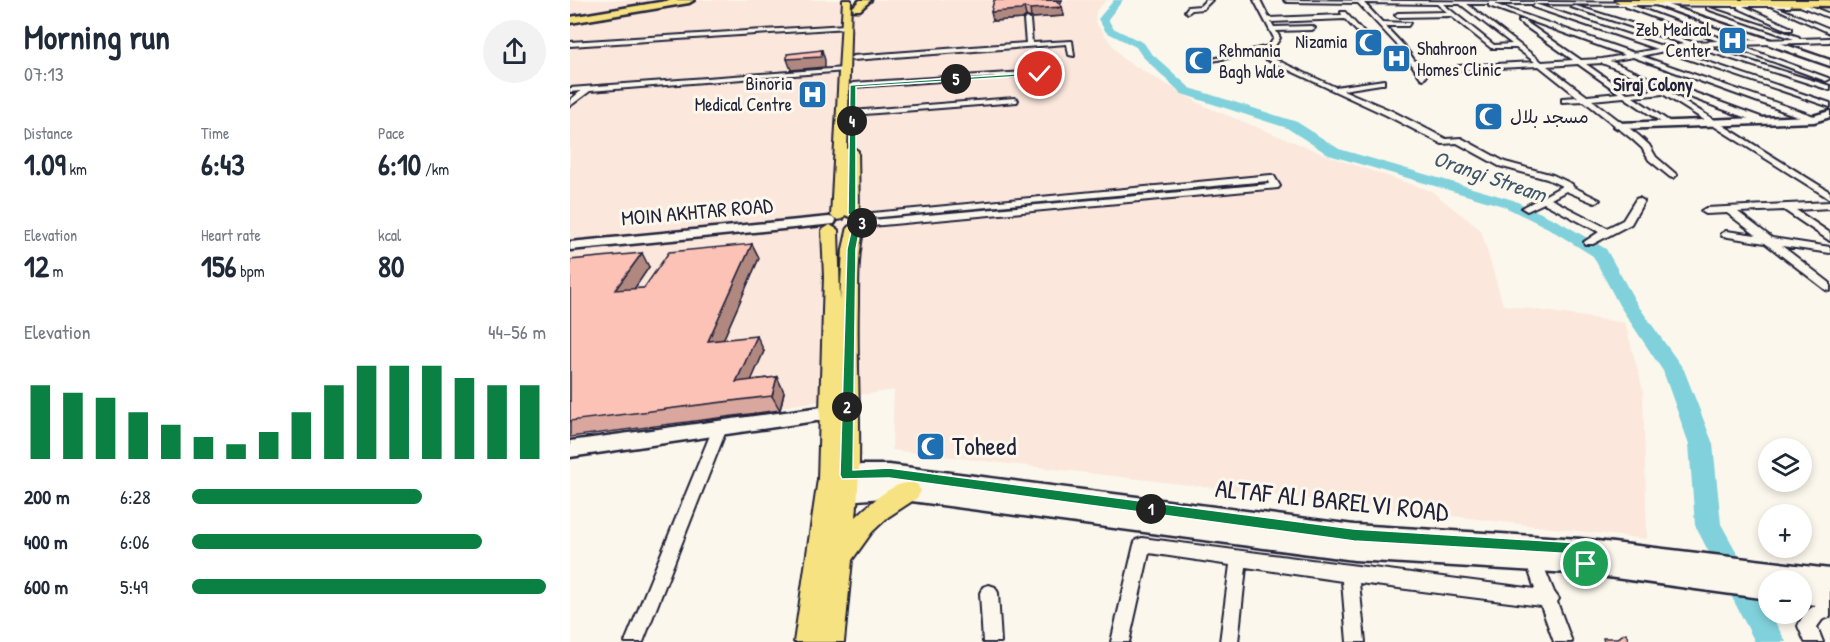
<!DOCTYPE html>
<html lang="en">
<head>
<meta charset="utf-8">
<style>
  body { margin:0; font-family:"Patrick Hand","Playpen Sans Arabic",sans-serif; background:#f2f2f3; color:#1f2937; height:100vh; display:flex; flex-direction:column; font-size:22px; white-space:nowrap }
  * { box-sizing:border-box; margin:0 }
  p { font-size:20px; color:#747a83 }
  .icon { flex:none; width:33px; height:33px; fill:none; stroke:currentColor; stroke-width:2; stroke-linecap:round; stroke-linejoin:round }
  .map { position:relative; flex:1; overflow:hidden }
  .drawer { display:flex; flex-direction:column; background:#fff; width:570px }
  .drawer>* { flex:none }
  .tools { position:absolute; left:1188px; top:438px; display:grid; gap:12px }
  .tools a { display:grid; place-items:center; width:54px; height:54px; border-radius:50%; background:#fff; box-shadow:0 3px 9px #0003; font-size:30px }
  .pin { position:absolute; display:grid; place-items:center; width:51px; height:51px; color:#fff; margin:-26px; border:3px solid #fff; border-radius:50%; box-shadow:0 2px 6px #0007 }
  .km { position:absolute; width:30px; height:30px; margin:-15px; border-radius:50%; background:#222; color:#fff; font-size:16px; line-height:30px; text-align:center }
  .round { display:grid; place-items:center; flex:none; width:63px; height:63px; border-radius:32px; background:#f2f2f3 }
  .summary { display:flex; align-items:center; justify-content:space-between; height:102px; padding:0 24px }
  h1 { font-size:33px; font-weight:700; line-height:45px }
  .metrics { display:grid; grid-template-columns:repeat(3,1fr); gap:9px; height:102px; padding:6px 24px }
  .metrics div { display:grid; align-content:center }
  .metrics b { font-size:30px; font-weight:700 }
  .metrics small { font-size:16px; font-weight:400 }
  .metrics p { font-size:16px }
  .chart { height:168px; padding:12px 24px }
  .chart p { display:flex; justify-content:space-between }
  .chart svg { width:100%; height:108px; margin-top:6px; stroke:#0b8043; stroke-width:6 }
  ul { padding:0 24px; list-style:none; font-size:20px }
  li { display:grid; grid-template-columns:96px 72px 1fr; align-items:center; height:45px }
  li i { height:15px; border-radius:8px; background:#0b8043 }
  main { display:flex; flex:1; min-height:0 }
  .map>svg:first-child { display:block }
  .built { fill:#fbe7dc }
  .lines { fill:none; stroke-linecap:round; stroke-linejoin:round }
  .river { fill:#80d1db; fill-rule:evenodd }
  .street-casing { stroke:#22223b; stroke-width:4 }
  .secondary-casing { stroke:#22223b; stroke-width:5 }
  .primary-casing { stroke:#22223b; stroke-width:4 }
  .highway-casing { stroke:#22223b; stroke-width:5 }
  .street { fill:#fbf7ec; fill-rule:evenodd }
  .secondary { fill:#fbf7ec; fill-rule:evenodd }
  .primary { fill:#f7e281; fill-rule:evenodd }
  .highway { fill:#f7e281; fill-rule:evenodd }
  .wall { fill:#d9a79d; stroke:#22223b; stroke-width:1.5 }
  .shaded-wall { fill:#b0887f; stroke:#22223b; stroke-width:1.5 }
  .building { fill:#fcc2b6; stroke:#22223b; stroke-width:1.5 }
  .route { fill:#0b8043; stroke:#fff; stroke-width:1.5 }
  .labels { text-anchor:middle; stroke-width:6; stroke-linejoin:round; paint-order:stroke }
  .far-poi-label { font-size:18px; fill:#22223b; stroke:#fbf7ec; text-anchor:end }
  .far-neighbourhood-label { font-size:18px; font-weight:bold; fill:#22223b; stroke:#fbf7ec }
  .street-label { font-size:21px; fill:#22223b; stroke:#fbf7ec }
  .water-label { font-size:22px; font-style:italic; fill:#3e576b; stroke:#fbf7ec }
  .near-poi-label { font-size:26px; fill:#22223b; stroke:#fbf7ec; text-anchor:start }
  .near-street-label { font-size:26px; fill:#22223b; stroke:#fbf7ec }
</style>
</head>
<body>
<main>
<section class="drawer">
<div class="summary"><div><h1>Morning run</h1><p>07:13</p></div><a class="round"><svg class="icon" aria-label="share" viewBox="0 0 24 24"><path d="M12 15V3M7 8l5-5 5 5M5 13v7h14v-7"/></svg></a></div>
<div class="metrics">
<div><p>Distance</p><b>1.09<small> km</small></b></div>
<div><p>Time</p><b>6:43</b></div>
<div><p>Pace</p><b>6:10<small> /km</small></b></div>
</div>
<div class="metrics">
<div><p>Elevation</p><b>12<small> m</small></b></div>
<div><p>Heart rate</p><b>156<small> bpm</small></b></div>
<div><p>kcal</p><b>80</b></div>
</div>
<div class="chart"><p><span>Elevation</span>44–56 m</p>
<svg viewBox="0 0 160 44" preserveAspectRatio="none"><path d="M5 44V14M15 44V17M25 44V19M35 44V25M45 44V30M55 44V35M65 44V38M75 44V33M85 44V25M95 44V14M105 44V6M115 44V6M125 44V6M135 44V11M145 44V14M155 44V14"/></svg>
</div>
<ul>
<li><b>200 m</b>6:28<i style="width:65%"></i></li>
<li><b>400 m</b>6:06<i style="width:82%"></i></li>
<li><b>600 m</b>5:49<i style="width:100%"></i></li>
</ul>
</section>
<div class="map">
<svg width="1260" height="642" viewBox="0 0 1260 642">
  <rect width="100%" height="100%" fill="#fbf7ec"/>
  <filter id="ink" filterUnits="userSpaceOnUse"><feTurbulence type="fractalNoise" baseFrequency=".0167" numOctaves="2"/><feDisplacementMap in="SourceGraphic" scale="12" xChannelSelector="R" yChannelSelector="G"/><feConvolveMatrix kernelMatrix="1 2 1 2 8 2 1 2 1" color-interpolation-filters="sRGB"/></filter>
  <g filter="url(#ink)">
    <path class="built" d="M0,0h537l-11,11 -1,11 28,37 81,47 127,51 100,34 50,39 22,75 122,18 18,67 4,149 -755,-89 2,-60 -324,48z"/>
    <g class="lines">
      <path class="river" d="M544,0h9l-15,19 5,9 31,15 6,9 40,36 107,34 42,27 174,51 47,22 46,27 31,55 47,66 29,74 8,80 65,118h-31l-56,-109 -4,-8 -6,-81 -26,-73 -44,-66 -26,-49 -45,-28 -45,-22 -174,-51 -42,-27 -105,-34 -40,-38 -6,-9 -30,-15 -8,-13z"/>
      <defs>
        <path id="street" d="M636,0h6l-9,9 -11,1 -4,3 -3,-2 3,-4 12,-1z
          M684,0h6l9,18 73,-3 -1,-3h4l22,24 -5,1 -17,-18 -74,3 3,5 38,-1 3,2 -3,2 -36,1 4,7 -7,11 -14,3 76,35 49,-7v4h-3l-38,6 49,21 54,28 15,-1 44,24 48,13 19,9 1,3 27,13 -5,3 -3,-1 -26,-11 -15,8 56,29 16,-8 13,-21 3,-1 5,3 -13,23 -38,20h-8l-1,-2 15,-10 -55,-29 -17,8 -5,-3 40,-22 -15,-7 -48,-13 -42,-23 -15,1 -56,-29 -134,-62 -44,9v-2l61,-14 5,-8z
          M714,0l508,4 -2,3h-13l53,22v4l-59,-27h-28l49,22v2h-4l-50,-22v-2l-107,-1 98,36 65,-2 -87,-30v-2l92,30v2l31,-1v4l-92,3 90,33 2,1 -4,2 -98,-36 -25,1 127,40v4l-139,-44 -19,4 158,53v4l-166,-56 -23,5 176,61v4h-6l-178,-64 -23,4 37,16 12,8v-3h6l101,37v4h-6l-100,-37 170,106v7l-167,-105 -30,3 37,25 1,2 -4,2 -43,-29 -32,3 46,35 11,10 7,12 21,18 -4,3 -3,-1 -21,-17 -7,-12 -10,-9 -48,-38 -22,1v-4l16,-1 -39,-31 -81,4 -3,-2 3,-2 77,-4 -19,-14h-25l-40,-32 -53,1 -3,-2 3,-2 49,-1 -10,-8 -73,-1 18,19 28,1 -2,3h-23l20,21 21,30 -3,2 -2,-1 -20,-29 -43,-46 -71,-1zM873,4h17l52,40 -18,1zM897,4h22v2l136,49 -23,4 -21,1 -58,-40h-4v2l54,38 -31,2zM924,4h41l-2,3 124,42 -23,4zM965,4l91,1v2l92,34 -26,1 -116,-36 -5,1 113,37 -19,3zM1032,63l34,14 21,13 -30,3 -41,-29zM1008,64l41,29 -32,3 -40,-30z
          M1232,3l28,11v4l-30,-12z
          M457,18l3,2 2,23 40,-2 2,15 -5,-1 -2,-11 -214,16 -3,-2 3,-2 173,-13 -2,-23z
          M276,25l2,3 -278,18v-4z
          M274,68l2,1v2l-256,20 -20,15v-6l11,-9 -11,1v-4z
          M470,71l2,1v2l-189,13 -4,-2 4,-2z
          M444,98l4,2 -1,2 -165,13 -4,-2 4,-2z
          M701,175l3,1 6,10 -2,2 -417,39 -5,-3 5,-3 408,-37 -1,-3 -409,38 -2,-2 5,-3z
          M1260,202v6l-34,2 34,23v8l-46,-31 -46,2 34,26 58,9v6l-48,-7 48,37v8l-4,-1 -61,-47 -43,-7 -1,-2 5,-3 30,4 -29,-22 -21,1 -5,-3 5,-3z
          M150,423l5,1 2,4 -84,214h-18l88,-214 2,-4z
          M572,538l393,51 -9,-27 2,-5 6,-3 6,3 14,35 5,7 -2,3 15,40h-18l-13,-36 -182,-23 6,59h-18l-5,-61 -96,-14 -8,75h-18l10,-77 -81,-12 -20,89h-18l23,-97 2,-5z
          M419,585l6,2 3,6 3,49h-18l-3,-49 3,-6z
          M1260,601v16l-8,3 -5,7 6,15h-18l-7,-16c8,-18 14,-20 32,-25z"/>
        <path id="secondary" d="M1072,0h11l177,60v6z
          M1260,111v6l-16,5 -195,7 -5,-3 5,-3 194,-7z
          M259,217l5,1 2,3 -2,3 -264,26v-8z
          M259,406l7,2 3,5 -3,5 -266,39v-16z
          M291,465h28l465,60 226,14 250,30v38l-28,-4v-23h-34v19l-182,-25 -232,-14 -465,-62c-15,0 -48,5 -60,1l-3,-6 3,-6 7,-3 -4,-1 -3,-6 3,-6z"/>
        <path id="primary" d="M273,0h8l-4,149 5,-2 6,4 1,63 -7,4 -7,-3 -2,4 -5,1 -7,-4z
          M286,222l8,5c-6,26 -6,51 -6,78 -2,70 5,142 -2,212 15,-14 41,-40 61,-33l4,7 -4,7 -29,19 -16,15 -20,28 -8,82h-50l24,-163 6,-202 -2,-47 8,-5 8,5 2,71 3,-52 5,-22z"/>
        <path id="highway" d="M102,0h22l-5,3 -119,20v-6z
          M290,0h11l-11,10h-6l-2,-2z
          M1045,0h215v6l-210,-3z"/>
      </defs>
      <use href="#street" class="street-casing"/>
      <use href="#secondary" class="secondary-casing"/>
      <use href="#primary" class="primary-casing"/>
      <use href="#highway" class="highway-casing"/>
      <use href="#street" class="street"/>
      <use href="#secondary" class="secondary"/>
      <use href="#primary" class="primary"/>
      <use href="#highway" class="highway"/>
    </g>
    <path class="wall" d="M467,0h25l-2,4 2,3 2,9 -33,2 -5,-2 -4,3 -29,2 29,-20z
      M182,244l7,14 -36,82 41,11 -13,29 26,-3 7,15 -4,18 -210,27v-177l79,7 -15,22 10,-1z"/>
    <path class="shaded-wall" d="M486,0h6l-4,8 4,-1 2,9 -33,2 -1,-9z
      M454,7l2,9 -4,3 -29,2 -2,-9z
      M252,50l3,10v7l-34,3 -4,-11z
      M182,244l7,14 -43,98 -8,-15z
      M72,253l7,14 -25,37 -9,-14z
      M187,336l7,15 -20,46 -8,-15z
      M207,377l7,15 -4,18 -8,-14z"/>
    <path class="building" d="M424,0h28v1l34,-1 6,7 -32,2 -6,-2 -3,3 -30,2z
      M252,50l-1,7 -34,2v-5z
      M182,244l-44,97 49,-5 -21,46 41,-5 -5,19 -202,25v-161l72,-7 -27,37 29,-2 25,-36z
      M1056,633l3,9h-25l-1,-4h14z"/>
  </g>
  <path class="route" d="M472,72l-2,3 -184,12v125l6,2 5,6 -7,8 -4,21 -3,221 36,-2 465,61 226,14 5,2 7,19 -2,5 -4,1 -5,-1 -6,-15 -221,-13 -465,-63 -47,1 -2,-4 7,-226 5,-22 7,-7 -11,-6 2,-129z"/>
  <defs>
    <symbol id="hospital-square" viewBox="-11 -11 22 22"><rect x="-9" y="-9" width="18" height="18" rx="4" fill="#1f6fb2" stroke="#fbf7ec"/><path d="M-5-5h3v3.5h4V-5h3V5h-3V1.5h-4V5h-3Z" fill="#fff"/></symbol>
    <symbol id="mosque-square" viewBox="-11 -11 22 22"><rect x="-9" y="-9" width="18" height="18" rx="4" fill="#1f6fb2" stroke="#fbf7ec"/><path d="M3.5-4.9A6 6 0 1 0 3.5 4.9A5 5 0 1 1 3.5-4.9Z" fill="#fff"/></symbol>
  </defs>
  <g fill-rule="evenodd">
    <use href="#hospital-square" x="1146" y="24" width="33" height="33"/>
    <use href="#mosque-square" x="782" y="26" width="33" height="33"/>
    <use href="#hospital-square" x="810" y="42" width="33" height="33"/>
    <use href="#mosque-square" x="612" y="44" width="33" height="33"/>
    <use href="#hospital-square" x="226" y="78" width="33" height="33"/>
    <use href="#mosque-square" x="902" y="100" width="33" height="33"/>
    <use href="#mosque-square" x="344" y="430" width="33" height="33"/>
  </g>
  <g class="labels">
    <g class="far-poi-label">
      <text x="1141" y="36">Zeb Medical<tspan x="1141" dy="21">Center</tspan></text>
      <text x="777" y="48">Nizamia</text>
      <text x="847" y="55" text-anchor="start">Shahroon<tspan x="847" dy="21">Homes Clinic</tspan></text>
      <text x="649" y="57" text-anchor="start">Rehmania<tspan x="649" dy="21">Bagh Wale</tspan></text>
      <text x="222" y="90">Binoria<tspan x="222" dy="21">Medical Centre</tspan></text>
      <text x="940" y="123" text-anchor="start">مسجد بلال</text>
    </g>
    <g class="far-neighbourhood-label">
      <text x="1083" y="91">Siraj Colony</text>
    </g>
    <g class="street-label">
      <text transform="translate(127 212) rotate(-5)" y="7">MOIN AKHTAR ROAD</text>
    </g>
    <g class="water-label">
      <text transform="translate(920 176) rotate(19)" y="8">Orangi Stream</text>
    </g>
    <g class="near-poi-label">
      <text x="382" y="455">Toheed</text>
    </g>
    <g class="near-street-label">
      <text transform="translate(762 500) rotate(6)" y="9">ALTAF ALI BARELVI ROAD</text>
    </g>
  </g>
</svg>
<div class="tools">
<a><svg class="icon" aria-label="layers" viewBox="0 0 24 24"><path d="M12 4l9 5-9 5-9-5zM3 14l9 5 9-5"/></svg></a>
<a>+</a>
<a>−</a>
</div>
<div class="pin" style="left:1016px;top:564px;background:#1e9e55"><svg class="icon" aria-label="arrive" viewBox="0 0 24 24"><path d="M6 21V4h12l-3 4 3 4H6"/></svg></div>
<div class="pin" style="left:470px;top:74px;background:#d93025"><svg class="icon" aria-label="check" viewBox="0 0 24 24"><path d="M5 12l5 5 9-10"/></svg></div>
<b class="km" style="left:581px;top:509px">1</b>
<b class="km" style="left:277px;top:407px">2</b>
<b class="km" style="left:292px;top:223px">3</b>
<b class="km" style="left:282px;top:121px">4</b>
<b class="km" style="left:386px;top:79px">5</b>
</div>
</main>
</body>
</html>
